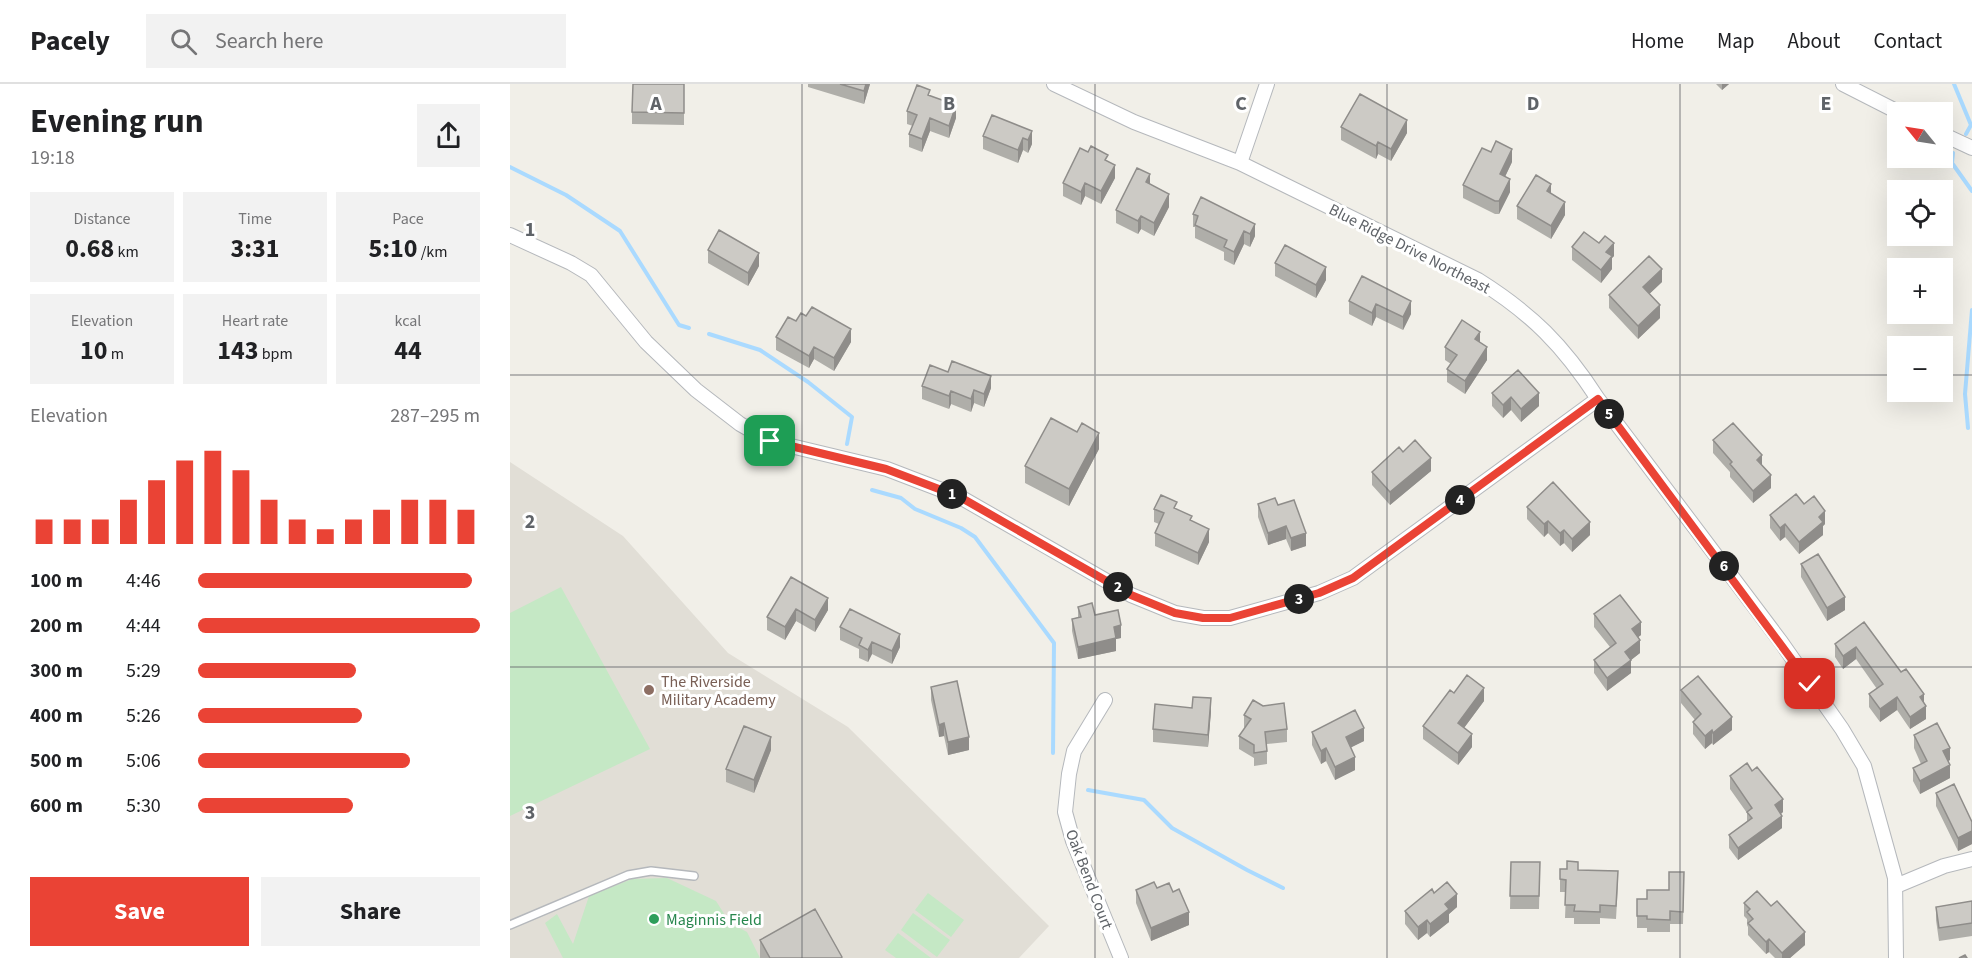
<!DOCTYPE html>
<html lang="en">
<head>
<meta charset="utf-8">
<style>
  body { margin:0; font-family:"Source Sans 3",sans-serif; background:#f2f2f2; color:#202124; height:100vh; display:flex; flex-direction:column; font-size:22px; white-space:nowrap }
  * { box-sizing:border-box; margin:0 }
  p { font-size:20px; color:#757577 }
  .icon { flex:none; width:33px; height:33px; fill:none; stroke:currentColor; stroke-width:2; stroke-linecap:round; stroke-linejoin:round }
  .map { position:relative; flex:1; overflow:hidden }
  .panel { display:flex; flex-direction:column; background:#fff; width:510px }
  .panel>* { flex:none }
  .needle { width:39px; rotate:300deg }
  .controls { position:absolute; left:1377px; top:18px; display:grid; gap:12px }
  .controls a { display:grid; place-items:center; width:66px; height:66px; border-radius:0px; background:#fff; box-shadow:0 6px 24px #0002; font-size:30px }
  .pin { position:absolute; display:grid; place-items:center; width:51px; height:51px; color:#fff; margin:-26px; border-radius:12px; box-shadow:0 3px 9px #0006 }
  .km { position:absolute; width:30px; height:30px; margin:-15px; border-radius:50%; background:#222; color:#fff; font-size:16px; line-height:30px; text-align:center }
  .round { display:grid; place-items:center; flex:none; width:63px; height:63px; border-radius:0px; background:#f2f2f2 }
  .overview { display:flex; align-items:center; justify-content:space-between; height:102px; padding:0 30px }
  h1 { font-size:33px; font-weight:700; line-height:45px }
  .figures { display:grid; grid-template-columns:repeat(3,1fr); gap:9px; height:102px; padding:6px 30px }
  .figures div { display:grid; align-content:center; border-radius:0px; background:#f2f2f2; text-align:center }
  .figures b { font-size:26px; font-weight:700 }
  .figures small { font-size:16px; font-weight:400 }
  .figures p { font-size:16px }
  .chart { height:168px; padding:12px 30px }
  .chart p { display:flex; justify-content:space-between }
  .chart svg { width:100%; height:108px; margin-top:6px; stroke:#ea4335; stroke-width:6 }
  .action { display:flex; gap:12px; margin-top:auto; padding:12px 30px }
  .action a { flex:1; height:69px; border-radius:0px; background:#ea4335; color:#fff; font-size:24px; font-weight:700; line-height:69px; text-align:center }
  .action a+a { background:#f2f2f2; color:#202124 }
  ul { padding:0 30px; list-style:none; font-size:20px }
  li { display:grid; grid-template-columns:96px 72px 1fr; align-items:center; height:45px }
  li i { height:15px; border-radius:8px; background:#ea4335 }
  header { display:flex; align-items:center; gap:36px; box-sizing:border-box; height:84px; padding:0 30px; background:#fff; border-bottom:2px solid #e0e0e0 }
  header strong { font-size:28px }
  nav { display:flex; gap:33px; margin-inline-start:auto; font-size:21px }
  .search { width:420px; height:54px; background:#f2f2f2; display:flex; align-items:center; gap:15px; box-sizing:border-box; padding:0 21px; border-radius:0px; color:#757577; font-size:22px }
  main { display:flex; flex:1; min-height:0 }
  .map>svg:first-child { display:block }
  .education { fill:#e1ded6 }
  .green { fill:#c5e8c5 }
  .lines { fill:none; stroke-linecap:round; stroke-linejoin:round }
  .stream { stroke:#aadaff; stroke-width:4 }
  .lane-casing { stroke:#b5b8bc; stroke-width:10 }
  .street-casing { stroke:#b5b8bc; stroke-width:16 }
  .lane { stroke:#fff; stroke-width:7 }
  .street { stroke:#fff; stroke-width:14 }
  .wall { fill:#afaea9 }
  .shaded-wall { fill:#8f8d8a }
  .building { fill:#cccac5; stroke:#8f8d8a; stroke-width:1.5 }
  .route-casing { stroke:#fff; stroke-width:12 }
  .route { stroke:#ea4335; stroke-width:8 }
  .grid { fill:none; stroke:#5f6368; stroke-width:1.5; stroke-opacity:0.55 }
  .education-dot { fill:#8d6e63; stroke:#fff; stroke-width:2 }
  .leisure-dot { fill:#2e9e5b; stroke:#fff; stroke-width:2 }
  .labels { text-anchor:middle; stroke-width:6; stroke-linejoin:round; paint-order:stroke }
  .street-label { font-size:16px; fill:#5f6368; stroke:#fff }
  .education-label { font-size:16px; fill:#785e54; stroke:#fff; text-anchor:start }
  .leisure-label { font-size:16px; fill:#27864d; stroke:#fff; text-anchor:start }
  .grid-label { font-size:20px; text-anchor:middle; font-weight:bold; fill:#5f6368; stroke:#fff; stroke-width:6; stroke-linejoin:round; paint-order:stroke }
</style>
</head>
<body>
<header>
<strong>Pacely</strong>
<div class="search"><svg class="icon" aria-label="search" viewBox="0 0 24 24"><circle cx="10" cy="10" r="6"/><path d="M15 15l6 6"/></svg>Search here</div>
<nav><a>Home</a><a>Map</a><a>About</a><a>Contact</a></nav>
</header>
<main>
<section class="panel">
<div class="overview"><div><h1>Evening run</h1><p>19:18</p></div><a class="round"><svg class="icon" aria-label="share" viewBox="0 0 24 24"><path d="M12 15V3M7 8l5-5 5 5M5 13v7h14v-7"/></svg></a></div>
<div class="figures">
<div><p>Distance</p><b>0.68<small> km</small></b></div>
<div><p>Time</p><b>3:31</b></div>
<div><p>Pace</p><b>5:10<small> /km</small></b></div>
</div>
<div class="figures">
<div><p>Elevation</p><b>10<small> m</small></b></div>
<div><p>Heart rate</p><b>143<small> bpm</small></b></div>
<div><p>kcal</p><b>44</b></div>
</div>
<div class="chart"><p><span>Elevation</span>287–295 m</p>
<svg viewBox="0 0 160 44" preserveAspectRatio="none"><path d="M5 44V34M15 44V34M25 44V34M35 44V26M45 44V18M55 44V10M65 44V6M75 44V14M85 44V26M95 44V34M105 44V38M115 44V34M125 44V30M135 44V26M145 44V26M155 44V30"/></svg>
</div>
<ul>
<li><b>100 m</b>4:46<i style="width:97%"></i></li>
<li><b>200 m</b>4:44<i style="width:100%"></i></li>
<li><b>300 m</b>5:29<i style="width:56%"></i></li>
<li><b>400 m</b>5:26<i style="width:58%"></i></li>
<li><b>500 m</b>5:06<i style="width:75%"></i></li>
<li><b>600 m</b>5:30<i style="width:55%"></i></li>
</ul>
<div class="action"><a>Save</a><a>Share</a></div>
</section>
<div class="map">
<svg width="1462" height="874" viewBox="0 0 1462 874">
  <rect width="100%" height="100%" fill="#f1efe8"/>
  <path class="education" d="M0,378l113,74 105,117 120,74 201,199 -30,32h-509z"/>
  <path class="green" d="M51,503l89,162 -140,67v-203z
    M157,794l49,23 14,22 17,9 13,26h-197l-18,-35 12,-9 16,30 16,-48 43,-17z
    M418,809l36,27 -13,17 -36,-27z
    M403,829l37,27 -13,17 -36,-27z
    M388,849l33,25h-35l-11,-8z"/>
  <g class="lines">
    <path class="stream" d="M1444,0l17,41 -5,9
      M1443,69l-1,10 20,28
      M0,83l56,28 54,36 59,94 10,3
      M199,250l51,16 48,32 44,35 -5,27
      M1458,344l-3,-34 7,-84
      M362,406l29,8 14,11 46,19 14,9 79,106 -1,110
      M578,706l56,10 28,28 75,42 36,18"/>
    <defs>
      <path id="lane" d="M0,841l118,-50 23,-4 43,5"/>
      <path id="street" d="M544,0l80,38 106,41 238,117c54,34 85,65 120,119l183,243 61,87 22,37 31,112 1,80
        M1333,0l55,28
        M1432,50l30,14
        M730,79l27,-79
        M0,151l61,28 20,12 55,67 50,48 44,34 30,17 117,28 73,28 171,98 44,18 28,5h27l89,-25 34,-15 245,-179
        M595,616l-31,51 -5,23 -4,38 8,29 48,117
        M1386,802l48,-20 28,-7"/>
    </defs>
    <use href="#lane" class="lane-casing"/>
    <use href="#street" class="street-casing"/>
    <use href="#lane" class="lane"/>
    <use href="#street" class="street"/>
  </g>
  <path class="wall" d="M174,0v41l-52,-1v-12z
    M298,0h62l-6,20 -56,-17z
    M1206,0h13l-7,6z
    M420,11l26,23 -7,20 -19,-7 -8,21 -13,-5v-13l4,-8 -6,-2v-13z
    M831,43l66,6 -16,28 -13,-7 -2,5 -35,-19z
    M522,47v13l-4,9 -5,-3 -5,13 -35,-14v-13z
    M598,78l7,16 -14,26 -16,-8 -4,9 -18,-9v-13z
    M1002,78l-7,15 5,15 -11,22h-4l-32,-16v-13z
    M640,100l19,23 -15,29 -13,-7 -3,5 -22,-11v-13z
    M1041,109l14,22 -14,24 -34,-20v-13z
    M691,113l54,39 -5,11 -6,-3 -10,21 -10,-5v-8l-29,-14v-11h-2v-13z
    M1062,163l42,9 -2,2v11l-11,14 -29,-23z
    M198,166l51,16 -11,20 -40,-23z
    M765,179l51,17 -10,18 -41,-22z
    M852,192l49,38 -8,16 -27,-13 -4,9 -23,-12v-13z
    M1152,198l-13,12 11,24 -22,21 -29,-31v-13z
    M286,237l55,21 -17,29 -20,-12 -5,9 -33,-18v-13z
    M935,263l42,13 -22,34 -18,-12v-13l4,-5 -6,-4z
    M1008,286l21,36 -18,16 -10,-12 -8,8 -11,-12v-13z
    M412,302l69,2 -7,19 -10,-4 -3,9 -20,-8 -2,5 -27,-10z
    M567,348l22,17 -30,57 -44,-23v-17z
    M1203,356l49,25 9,23 -18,15 -23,-26v-5l-17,-19z
    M893,368l28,19 -41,34 -18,-20v-13z
    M748,420l20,1 28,41 -15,5 -5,-12 -18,6 -10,-28z
    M1294,420l21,20 -2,2v9l-24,19 -14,-17 -5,4 -10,-13v-13z
    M1017,423l63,28 -18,17 -8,-9 -4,3 -12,-13 -4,4 -17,-18z
    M644,425h23l15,12 17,21 -11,23 -43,-19v-13l4,-9 -5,-2z
    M1291,480l44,46 -18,11 -26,-44z
    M281,493l37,33 -13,22 -19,-11 -11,19 -18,-10v-13z
    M568,523l17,8 26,23 -5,1v12l-38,8 -6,-28v-12l6,-2z
    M1084,530l47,21 -3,2 2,16 -9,7v13l-24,18 -13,-18v-13l16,-13 -16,-20z
    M1354,538l60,81 2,16 -16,10 -13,-19 -17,12 -11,-15v-13l8,-5 -21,-30 -13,10 -8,-12v-13z
    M330,543l60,20 -8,17 -20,-10 -4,8 -9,-4v-9l-19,-9z
    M421,603l38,63 -21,5 -4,-19 -5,1 -8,-37z
    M1171,606l51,40 -19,15 -1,-2 -7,6 -12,-15v-12l2,-2 -14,-17z
    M944,609l30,8 -20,27 8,19 -14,18 -35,-26v-13z
    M701,627l-3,36 -55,-5v-13z
    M734,631l43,14v13l-20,2v20l-13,2v-8l-15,-9v-13l6,-8 -1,-1z
    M802,648l52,9 -13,6 4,23 -20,10 -9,-19 -5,3 -9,-19z
    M1404,651l36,25 -2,1 2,17 -30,16 -7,-13v-13l8,-4 -7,-16z
    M261,666l-17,43 -28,-11v-13z
    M1220,692l53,36 -2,2 1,14 -44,32 -9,-12v-13l18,-13v-9l-17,-24z
    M1426,709l36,29v22l-14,7 -22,-45z
    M1001,778h29l-1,47h-29z
    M1050,785l18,1 40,14 -2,35 -16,-1v6h-26v-6h-9l1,-26h-6z
    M1174,788l-1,52h-13v8h-23v-4h-10v-29h10l22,-9z
    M647,804l32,37 -38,16 -15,-38v-13z
    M924,809l23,14 -8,7v8l-19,15 -3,-4 -9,7 -13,-16v-13z
    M1462,817v35l-33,5 -3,-21v-13z
    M1234,819l61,42 -15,13h-15l-6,-6 -3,2 -18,-19v-8l-1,-2v-6l-3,-3z
    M250,856l82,18h-82z"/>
  <path class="shaded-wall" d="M356,0h4l-6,20v-13z
    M1212,0h7l-7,6z
    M446,21v13l-7,20v-12z
    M420,34v13l-8,21v-13z
    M897,36v13l-16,28v-12z
    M522,47v13l-4,9v-13z
    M513,54v12l-5,13v-13z
    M868,58v12l-2,5v-13z
    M1002,65v13l-12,25v-13z
    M605,81v13l-14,26v-13z
    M640,90v13l-4,-5z
    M1000,95v13l-11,22v-13z
    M575,99v13l-4,9v-13z
    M1041,100v12l-4,-5z
    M659,110v13l-15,29v-13z
    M1055,118v13l-14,24v-13z
    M631,132v13l-3,5v-13z
    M745,140v12l-5,11v-13z
    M734,147v13l-10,21v-13z
    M1104,159v13l-2,2v11l-11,14v-13l5,-18z
    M249,169v13l-11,20v-13z
    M816,183v13l-10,18v-13z
    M1152,185v13l-19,18v-13z
    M901,217v13l-8,16v-13z
    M866,220v13l-4,9v-13z
    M1150,221v13l-22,21v-13z
    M341,245v13l-17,29v-13z
    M970,248v13l-5,-6z
    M304,263v12l-5,9v-12z
    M977,263v13l-22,34v-13z
    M481,292v12l-7,19v-13z
    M464,306v13l-3,9v-13z
    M441,307v13l-2,5v-13z
    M1029,309v13l-18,16v-13z
    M1001,313v13l-8,8v-13z
    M589,349v16l-30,57v-17z
    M1252,371v13l-5,-8z
    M921,374v13l-41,34v-13z
    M1261,391v13l-18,15v-12z
    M1315,427v13l-2,2v9l-24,19v-12l20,-25z
    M1038,437v12l-4,4v-13z
    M1080,438v13l-18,17v-13z
    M1275,440v13l-5,4v-13z
    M776,442v13l-18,6v-12z
    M699,445v13l-11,23v-12z
    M1054,446v13l-4,3v-13z
    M796,449v13l-15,5v-13z
    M1335,513v13l-18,11v-13z
    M318,514v12l-13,22v-12z
    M286,525v12l-11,19v-13z
    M1131,538v13l-9,7v-13z
    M611,541v13l-5,1v12l-38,8v-12l36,-20z
    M390,550v13l-8,17v-13z
    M1130,556v13l-9,7v13l-24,18v-13l18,-26z
    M362,558v12l-4,8v-12z
    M1346,563v12l-13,10v-13z
    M974,604v13l-26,35v-13z
    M1414,610v13l-4,-10z
    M1387,613v13l-17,12v-13z
    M701,614v13l-3,36v-12z
    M1416,622v13l-16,10v-12z
    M1222,633v13l-19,15v-12z
    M434,639v13l-5,1v-12z
    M854,644v13l-18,9v-13z
    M1202,646v13l-7,6v-13z
    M962,650v13l-14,18v-12z
    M261,653v13l-17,43v-13z
    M459,653v13l-21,5v-13z
    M816,664v13l-5,3v-13z
    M1440,664v12l-7,4v-13z
    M845,673v13l-20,10v-13z
    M1440,681v13l-30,16v-13z
    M1273,715v13l-8,6v-13z
    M1272,732v12l-44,32v-12z
    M1462,747v13l-14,7v-13z
    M947,810v13l-8,7v8l-19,15v-13l15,-20z
    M679,828v13l-38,16v-13z
    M917,836v13l-9,7v-13z
    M1295,848v13l-15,13h-8v-5z
    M1259,855v13l-3,2v-12z"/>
  <path class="building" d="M123,0h51v29l-52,-1z
    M330,0h26l-2,7z
    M407,1l13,5 -2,5 28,10 -7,21 -19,-8 -8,21 -13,-5 8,-19 -10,-4z
    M850,10l47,26 -16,29 -13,-7 -2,4 -35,-19z
    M482,31l40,16 -4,9 -5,-2 -5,12 -35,-14z
    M986,57l16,8 -12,25 10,5 -11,22h-4l-32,-16 19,-37 9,4z
    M581,62l17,9 -3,5 10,5 -14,26 -16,-8 -4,9 -18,-9 17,-35 8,4z
    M627,84l13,6 -4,8 23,12 -15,29 -13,-7 -3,5 -22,-11z
    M1026,91l15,9 -4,7 18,11 -14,24 -34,-20z
    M691,113l54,27 -5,10 -6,-3 -10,21 -10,-5 3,-7 -32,-15 3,-9 -5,-2z
    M209,146l40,23 -11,20 -40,-23z
    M1074,148l15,11 6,-7 9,7 -8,9 6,4 -11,14 -29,-23z
    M775,161l41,22 -10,18 -41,-22z
    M1139,172l13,13 -19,18 17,18 -22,21 -29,-31z
    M852,192l49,25 -8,16 -27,-13 -4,9 -23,-12z
    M302,223l39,22 -17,29 -20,-11 -5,9 -33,-19 12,-20 8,4 5,-8 5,3z
    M952,236l18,12 -5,7 12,8 -22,34 -18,-12 10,-14 -12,-8z
    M442,277l39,15 -7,18 -10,-4 -3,9 -20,-8 -2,5 -27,-10 8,-21 18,7z
    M1008,286l21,23 -18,16 -10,-12 -8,8 -11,-12z
    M541,334l26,14 5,-9 17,10 -30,56 -44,-23z
    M1223,339l29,32 -5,5 14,15 -18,16 -23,-27 2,-2 -19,-22z
    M905,356l16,18 -41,34 -18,-20 27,-25 4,5z
    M1043,398l37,40 -18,17 -8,-9 -4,3 -12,-12 -4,3 -17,-17z
    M1286,410l8,10 10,-8 11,15 -6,6 4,5 -24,20 -14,-18 -5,4 -10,-13z
    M651,411l16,7 -3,6 18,8 -2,4 19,9 -11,24 -43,-20 9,-20 -10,-4z
    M765,414l3,7 16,-5 12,33 -15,5 -5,-12 -18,7 -10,-29z
    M1308,470l27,43 -18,11 -26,-44z
    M281,493l37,21 -13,22 -19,-11 -11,18 -18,-10z
    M1110,511l21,27 -9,7 8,11 -15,12 6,8 -24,18 -13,-18 22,-17 -22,-29z
    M582,519l3,12 23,-5 3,15 -7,2 2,11 -38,9 -6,-28 9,-2 -3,-10z
    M340,525l50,25 -8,17 -20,-9 -4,8 -9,-5 3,-7 -22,-11z
    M1354,538l37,50 5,-3 18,25 -4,3 6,9 -16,11 -13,-20 -17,12 -11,-15 14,-10 -27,-37 -13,9 -8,-12z
    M957,591l17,13 -26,35 14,11 -14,19 -35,-27 27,-36 4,3z
    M1188,592l34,41 -19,16 -1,-3 -7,6 -12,-14 8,-8 -20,-24z
    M447,597l12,56 -21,5 -4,-19 -5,2 -8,-38z
    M683,613l18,1 -3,37 -55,-6 2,-25 37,4z
    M743,616l10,6 21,-3 3,26 -22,3 2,19 -13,2v-8l-15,-9 12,-17 -7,-4z
    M845,626l9,18 -18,9 9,20 -20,10 -9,-19 -5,3 -9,-19z
    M1427,639l13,25 -7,3 7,14 -30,16 -7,-13 14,-7 -13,-26z
    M234,642l27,11 -17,43 -28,-11z
    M1237,679l5,8 5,-4 26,32 -8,6 7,11 -44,32 -9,-13 23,-17 -5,-6 5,-4 -22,-32z
    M1444,700l18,38v9l-14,7 -22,-45z
    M1057,777l11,1v8l40,1 -2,35 -16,-1v7l-26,-1 1,-6h-10l1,-25 -6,-1v-10h7z
    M1001,778h29l-1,34h-29z
    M1159,788h15l-1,40 -13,-1v9l-23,-1v-3h-10v-17h10v-9h22z
    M644,798l3,6 12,-5 4,9 6,-3 10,23 -38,16 -15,-38z
    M937,798l10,12 -12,10 4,5 -19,15 -3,-4 -9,7 -13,-16 27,-22 2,4z
    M1247,807l14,15 6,-5 28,31 -23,21 -13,-14 -3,3 -18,-19 5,-4 -6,-7 3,-3 -6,-6z
    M1462,817v22l-33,5 -3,-21z
    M305,825l27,48 -1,1h-71l-10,-18z
    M1455,871l2,3h-8z"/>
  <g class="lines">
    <defs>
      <path id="route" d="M260,357l116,28 74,28 171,98 44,18 28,5h27l89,-25 34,-15 245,-179 212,285"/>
    </defs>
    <use href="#route" class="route-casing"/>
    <use href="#route" class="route"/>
  </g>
  <path class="grid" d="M292,0v874M585,0v874M877,0v874M1170,0v874M0,291h1388M1432,291h30M0,583h1462"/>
  <circle class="education-dot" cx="139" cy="606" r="6"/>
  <circle class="leisure-dot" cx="144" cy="835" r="6"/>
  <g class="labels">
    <g class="street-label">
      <text transform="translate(900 164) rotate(27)" y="6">Blue Ridge Drive Northeast</text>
      <text transform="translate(580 795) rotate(69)" y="6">Oak Bend Court</text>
    </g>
    <g class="education-label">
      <text x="151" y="603">The Riverside<tspan x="151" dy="18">Military Academy</tspan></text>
    </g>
    <g class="leisure-label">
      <text x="156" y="841">Maginnis Field</text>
    </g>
  </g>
  <g class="grid-label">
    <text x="146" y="26">A</text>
    <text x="439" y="26">B</text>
    <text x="731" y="26">C</text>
    <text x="1023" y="26">D</text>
    <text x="1316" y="26">E</text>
    <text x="20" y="152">1</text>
    <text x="20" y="444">2</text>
    <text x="20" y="735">3</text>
  </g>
</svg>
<div class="controls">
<a><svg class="needle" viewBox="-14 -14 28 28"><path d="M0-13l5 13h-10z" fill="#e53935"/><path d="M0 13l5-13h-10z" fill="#757577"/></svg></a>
<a><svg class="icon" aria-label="locate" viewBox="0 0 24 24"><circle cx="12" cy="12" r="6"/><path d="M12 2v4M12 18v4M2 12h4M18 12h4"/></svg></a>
<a>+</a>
<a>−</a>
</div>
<div class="pin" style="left:260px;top:357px;background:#1e9e55"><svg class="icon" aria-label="arrive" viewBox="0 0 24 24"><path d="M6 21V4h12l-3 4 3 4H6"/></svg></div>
<div class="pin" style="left:1300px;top:600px;background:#d93025"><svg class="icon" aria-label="check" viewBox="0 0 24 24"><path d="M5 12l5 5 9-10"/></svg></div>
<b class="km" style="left:442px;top:410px">1</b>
<b class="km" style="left:608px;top:503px">2</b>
<b class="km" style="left:789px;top:515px">3</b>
<b class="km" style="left:950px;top:416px">4</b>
<b class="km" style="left:1099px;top:330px">5</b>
<b class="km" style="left:1214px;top:482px">6</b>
</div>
</main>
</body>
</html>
